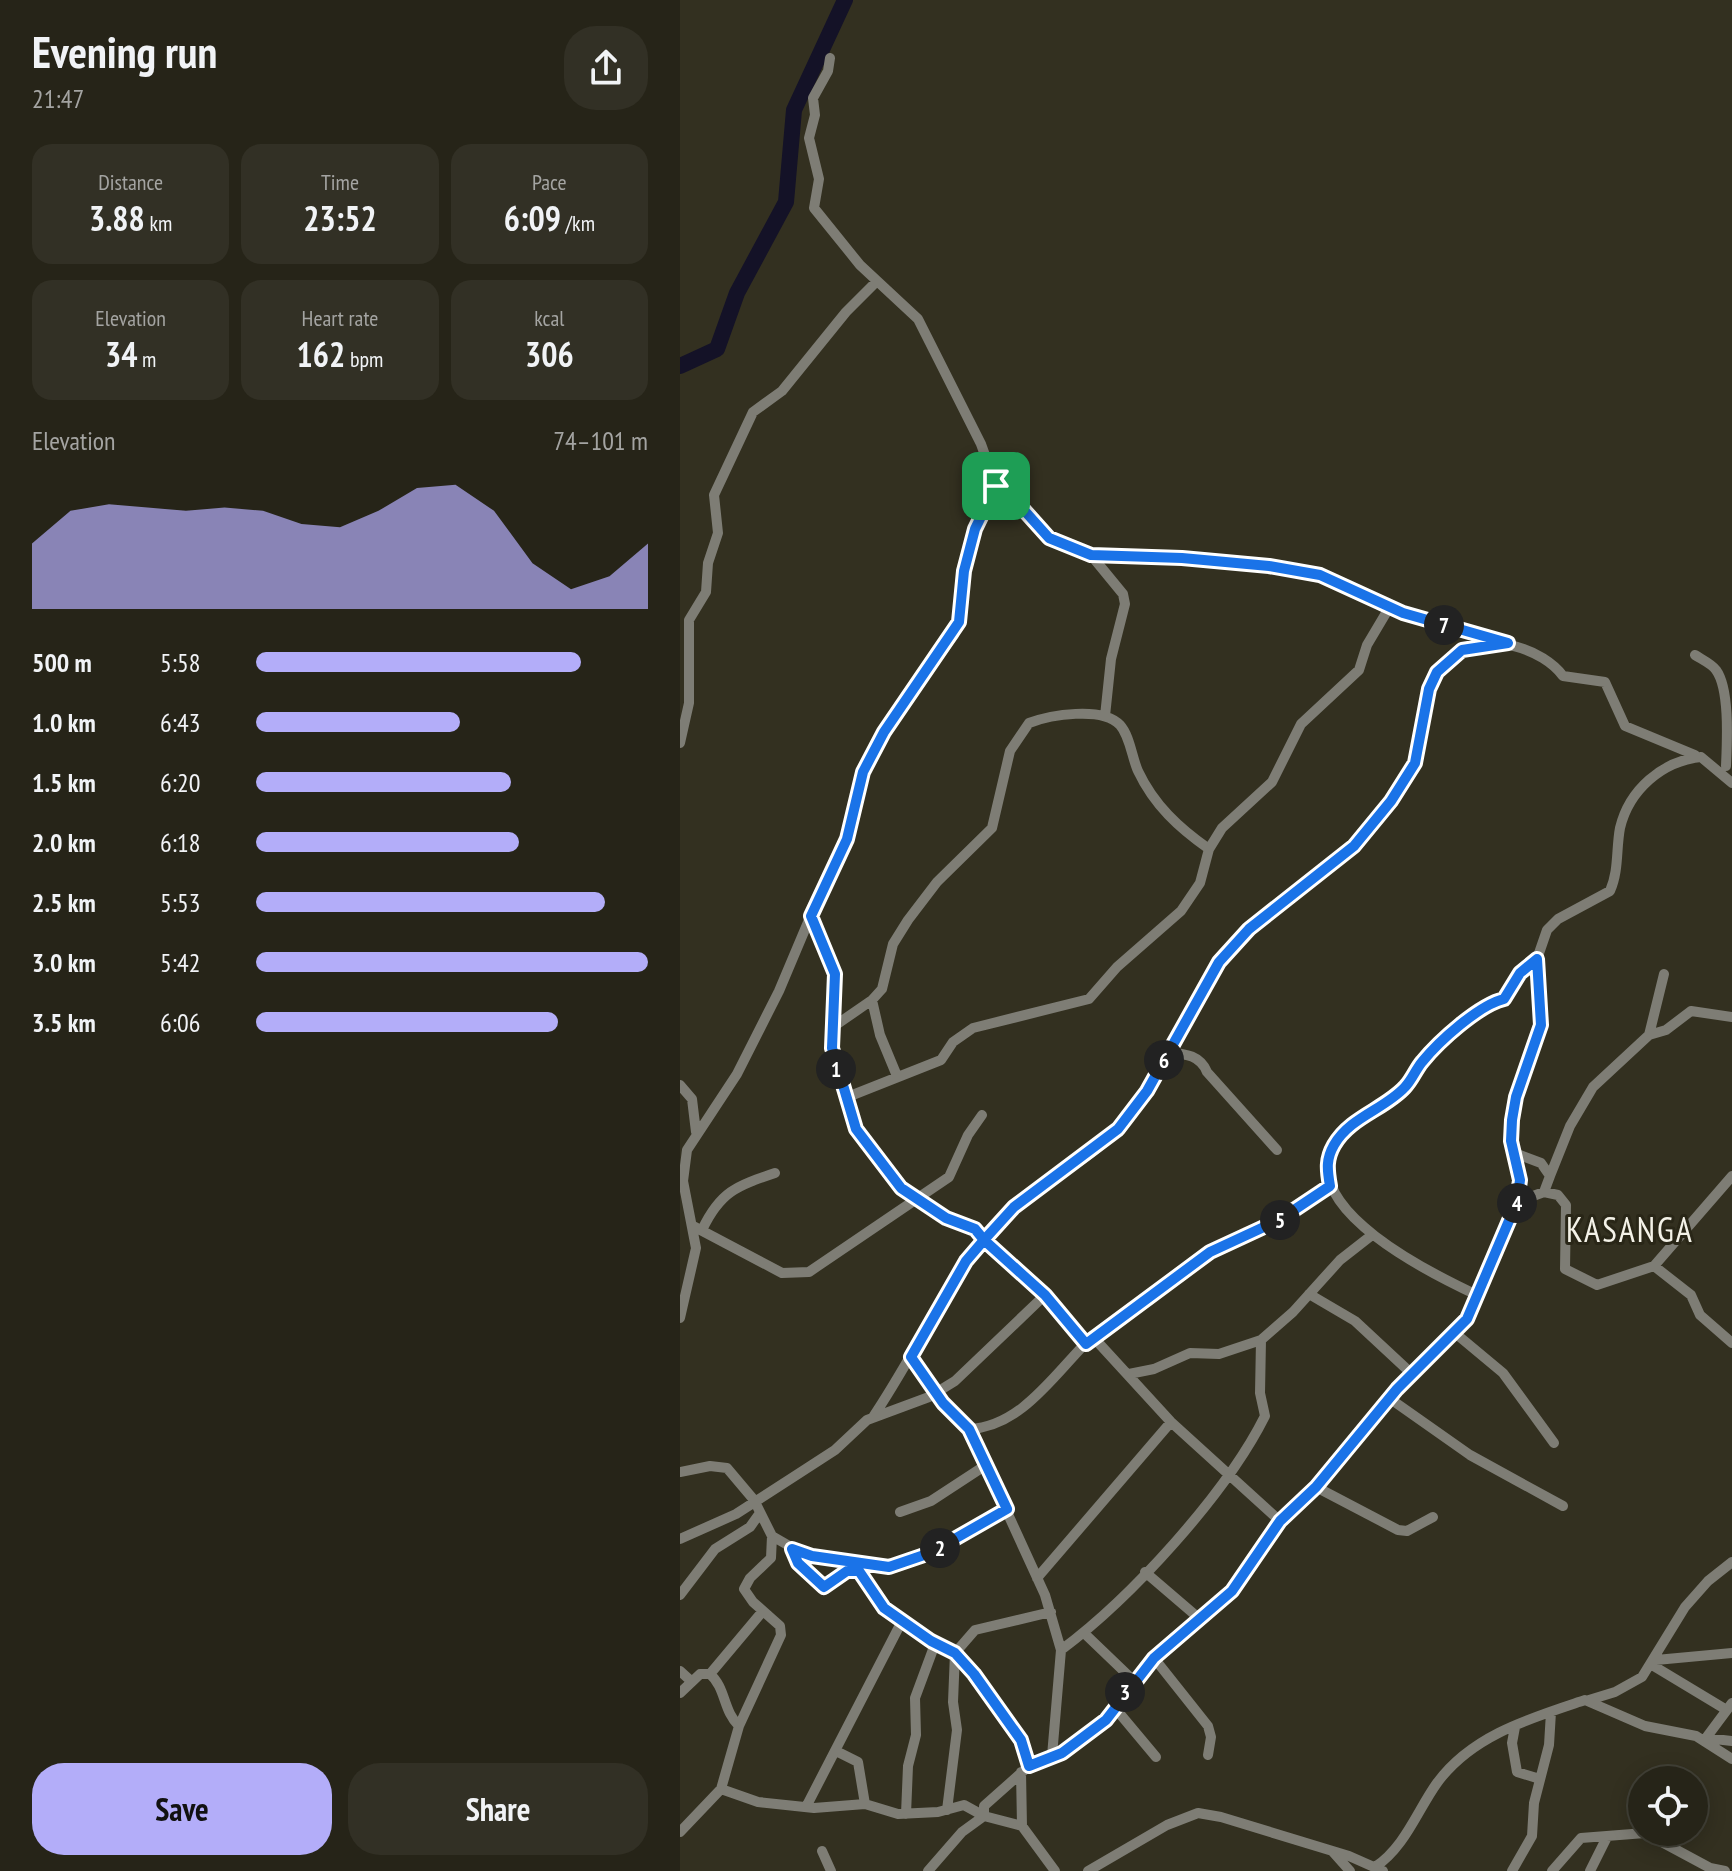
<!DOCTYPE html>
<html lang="en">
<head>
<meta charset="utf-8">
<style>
  body { margin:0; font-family:"PT Sans Narrow",sans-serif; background:#323025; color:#f1f3f6; height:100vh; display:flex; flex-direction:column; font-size:30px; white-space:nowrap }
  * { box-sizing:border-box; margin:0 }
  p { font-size:26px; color:#a4a4a2 }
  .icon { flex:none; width:44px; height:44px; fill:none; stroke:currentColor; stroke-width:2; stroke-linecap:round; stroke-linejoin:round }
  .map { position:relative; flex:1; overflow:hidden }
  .side { display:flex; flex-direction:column; background:#262418; width:680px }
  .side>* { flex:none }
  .fabs { position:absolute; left:948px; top:1766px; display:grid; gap:16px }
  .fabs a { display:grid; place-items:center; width:80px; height:80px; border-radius:50%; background:#262418; box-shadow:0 4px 20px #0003,0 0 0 2px #424137; font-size:40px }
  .pin { position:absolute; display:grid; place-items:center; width:68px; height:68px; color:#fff; margin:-34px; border-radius:16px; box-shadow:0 4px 12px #0006 }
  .km { position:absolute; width:40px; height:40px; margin:-20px; border-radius:50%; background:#222; color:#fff; font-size:22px; line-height:40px; text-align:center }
  .round { display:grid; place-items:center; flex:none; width:84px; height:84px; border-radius:32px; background:#323025 }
  .overview { display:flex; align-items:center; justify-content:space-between; height:136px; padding:0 32px }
  h1 { font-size:44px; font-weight:800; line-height:60px }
  .metrics { display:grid; grid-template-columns:repeat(3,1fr); gap:12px; height:136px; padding:8px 32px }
  .metrics div { display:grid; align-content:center; border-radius:20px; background:#323025; text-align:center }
  .metrics b { font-size:34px; font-weight:800 }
  .metrics small { font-size:22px; font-weight:400 }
  .metrics p { font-size:22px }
  .chart { height:224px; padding:16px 32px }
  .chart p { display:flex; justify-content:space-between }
  .chart svg { width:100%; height:144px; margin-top:8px; fill:#b3adf9; opacity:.7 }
  .action { display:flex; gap:16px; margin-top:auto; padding:16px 32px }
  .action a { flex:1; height:92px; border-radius:32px; background:#b3adf9; color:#111; font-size:32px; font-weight:800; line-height:92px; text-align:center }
  .action a+a { background:#323025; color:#f1f3f6 }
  ul { padding:0 32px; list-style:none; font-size:26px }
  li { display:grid; grid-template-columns:128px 96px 1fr; align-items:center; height:60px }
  li i { height:20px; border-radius:10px; background:#b3adf9 }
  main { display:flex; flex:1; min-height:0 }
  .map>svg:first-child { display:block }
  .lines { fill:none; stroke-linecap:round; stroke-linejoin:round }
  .river { stroke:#141227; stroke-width:16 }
  .minor { stroke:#7e7d75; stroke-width:10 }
  .route-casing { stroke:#fff; stroke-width:16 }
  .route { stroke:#1a73e8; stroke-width:10 }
  .labels { text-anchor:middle; stroke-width:6; stroke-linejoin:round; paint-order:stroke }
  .quarter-label { font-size:34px; letter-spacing:2px; fill:#f4f2e8; stroke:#292617 }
</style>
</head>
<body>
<main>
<section class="side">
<div class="overview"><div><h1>Evening run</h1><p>21:47</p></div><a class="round"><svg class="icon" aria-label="share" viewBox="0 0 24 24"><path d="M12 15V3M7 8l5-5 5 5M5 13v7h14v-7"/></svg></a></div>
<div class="metrics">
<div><p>Distance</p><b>3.88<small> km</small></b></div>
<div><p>Time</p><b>23:52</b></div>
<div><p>Pace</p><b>6:09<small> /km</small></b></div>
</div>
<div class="metrics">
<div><p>Elevation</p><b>34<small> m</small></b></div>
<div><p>Heart rate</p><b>162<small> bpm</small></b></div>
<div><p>kcal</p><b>306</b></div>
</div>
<div class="chart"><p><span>Elevation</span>74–101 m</p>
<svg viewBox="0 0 160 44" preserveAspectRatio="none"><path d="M0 44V24L10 14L20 12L30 13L40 14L50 13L60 14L70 18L80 19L90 14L100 7L110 6L120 14L130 30L140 38L150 34L160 24V44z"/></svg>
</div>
<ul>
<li><b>500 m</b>5:58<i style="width:83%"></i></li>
<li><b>1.0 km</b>6:43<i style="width:52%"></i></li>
<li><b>1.5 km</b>6:20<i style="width:65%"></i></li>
<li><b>2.0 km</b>6:18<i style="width:67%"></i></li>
<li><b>2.5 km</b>5:53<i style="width:89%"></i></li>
<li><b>3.0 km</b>5:42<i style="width:100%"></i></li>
<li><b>3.5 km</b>6:06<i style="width:77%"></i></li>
</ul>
<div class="action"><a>Save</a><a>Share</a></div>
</section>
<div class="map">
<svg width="1052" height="1871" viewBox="0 0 1052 1871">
  <rect width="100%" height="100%" fill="#333020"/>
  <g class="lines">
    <path class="river" d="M0,366l37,-17 20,-56 49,-91 8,-92 51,-110"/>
    <path class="minor" d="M316,486l18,13 35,39 18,10 24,7 91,3 87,8 51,9 83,38 99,29
      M411,555l32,39 2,10 -14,55 -6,57
      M1015,655c6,4 17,9 21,15 14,19 11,72 10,96
      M0,743l9,-40v-83l17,-28 2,-29 10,-30 -4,-38 39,-83 29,-21 64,-79 31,-31
      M131,916l24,58 -4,42 4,50 21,63 12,19 47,51 31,19 29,11 70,66 41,49
      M192,1000l8,35 17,41
      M153,1027l39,-27 10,-11 11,-45 15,-24 29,-38 55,-54 18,-77 19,-28c21,-8 73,-17 91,2 10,11 12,33 18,46 16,34 41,57 71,78
      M969,1035l17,-5 25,-19 41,6
      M488,1052c17,2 32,3 39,20l70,78
      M0,1085l12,14 4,33
      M165,1098l96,-38 12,-18 20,-14 116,-29 28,-32 64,-56 19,-28 9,-34 13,-21 50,-46 29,-58 58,-54 8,-25 22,-37
      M837,1154l24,9 9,13 -6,16
      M870,1176l20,-50 23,-39 56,-52 15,-61
      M837,1202l27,-10 14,3 8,10 -1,64 32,16 57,-19 78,-90
      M13,1226l89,47 27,-1 140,-95 19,-42 14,-20
      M22,1230c18,-38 34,-44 73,-57
      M974,1266l37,29 9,20 32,28
      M629,1294l46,27 57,53
      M799,1296c-45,-21 -184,-88 -144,-152 16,-27 51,-35 71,-57 6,-8 10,-18 17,-26 17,-20 56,-56 81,-62l16,-26 17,-14
      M0,1318l16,-70 -13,-67 4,-31 50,-76 42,-83 43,-102 17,-31 24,-86 21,-40 70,-97 9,-28 1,-36 11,-42 21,-43 -15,-42 -63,-125 -58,-54 -46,-57 5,-29 -10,-41 6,-23 -2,-17 15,-27 2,-13
      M775,1333l48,40 51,70
      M414,1338l77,84 109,99
      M231,1357l32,46 26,26c50,-2 83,-51 115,-84 13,-13 30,-22 44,-33 27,-21 54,-45 84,-61 42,-23 78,-37 118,-65
      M449,1374l25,-5 36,-16 29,1 42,-14 32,-28 47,-52 32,-25
      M709,1398l81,57 93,51
      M193,1417c44,-65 75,-139 128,-197 35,-37 86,-56 119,-93 52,-60 72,-141 128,-197 32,-31 73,-52 105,-83 14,-13 25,-31 38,-46 9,-11 18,-23 23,-36 16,-40 4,-86 45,-113 31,-20 84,-3 104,24l42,6 20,44 70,29
      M289,1429l76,166 16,55 -9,106
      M0,1472l30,-6 17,2 27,32 18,36 33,19 84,12 41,-14 77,-44
      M636,1487l82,43 9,1 26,-14
      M220,1512l31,-11 55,-36
      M0,1539l56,-25 62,-40 37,-24 32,-30 62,-23 26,-16 90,-86
      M112,1549l6,14 26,24 23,-16 -3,-12
      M171,1560l33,48 47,33 24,12 19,21 47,66 8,26
      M465,1572l56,48
      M357,1578l134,-156
      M0,1595l35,-46 35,-22 10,-14
      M404,1633l49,47
      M381,1650c70,-52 165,-156 204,-234l-5,-23 1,-53
      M474,1658l54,68 3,11 -3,18
      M976,1660l76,-7
      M972,1665l73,44
      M0,1671l11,10
      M30,1674l52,-62
      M0,1693l20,-19h10c16,14 13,37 29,52
      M909,1700l26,-8 27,-15 43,-70 23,-26 24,-19
      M435,1708l41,49
      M835,1727l-3,16 5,29 23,7
      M1026,1738l26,-35
      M1026,1738l26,3
      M156,1751l22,11 7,42
      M341,1772l1,54
      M41,1789l18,-63 42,-91 -1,-9 -27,-24 -9,-13 6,-11 21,-20 1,-22
      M126,1807l96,-186
      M267,1810l10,-80 -4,-28 2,-49 20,-23 76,-18
      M226,1814l2,-48 8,-31 -1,-37 20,-54
      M304,1816v-10l45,-40 33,-13 44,-33 48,-62 78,-67 48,-70 36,-34 81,-98 70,-70 50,-117 3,-22 -9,-39 1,-21 4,-23 25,-72 -4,-66 10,-29 11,-11 52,-28c9,-20 6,-42 10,-63 9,-38 42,-67 81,-71l31,26
      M0,1832l41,-43 37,13 56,6 51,-4 33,10 40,-2 26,-7 20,11
      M142,1851l9,20
      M653,1852l17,19
      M695,1867c30,-20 42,-56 62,-84 35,-48 94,-65 148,-83l60,26 51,10 36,23
      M248,1871l34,-39 22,-16 38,10 33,45
      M408,1871l79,-46 31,-12 23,4 128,39 34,15
      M832,1871l20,-35 2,-33 15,-58 2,-33
      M872,1871l29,-33 64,-5 65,35 15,3
      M910,1871l17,-34"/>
  </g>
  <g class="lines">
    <defs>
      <path id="route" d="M316,486l-21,43 -11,42 -5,51 -75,110 -21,40 -16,67 -36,77 24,58 -3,74 24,81 45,59 45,30 29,11 9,11 -18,21 -55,96 32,46 26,26 38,80 -77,44 -41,14 -77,-11 -20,-7 6,14 26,24 23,-16h12l25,37 47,33 24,12 19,21 47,66 8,26 33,-13 44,-33 48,-62 78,-67 48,-70 36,-34 81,-98 70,-70 50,-117 3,-22 -9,-39 1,-21 4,-23 25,-72 -4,-66 -17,14 -16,26c-25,6 -65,42 -82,63 -6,7 -10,18 -17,25 -20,22 -55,30 -71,58 -8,14 -7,24 -4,41l-51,34 -69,32 -124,92 -41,-49 -61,-55 30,-33 104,-78 29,-38 72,-129 30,-33 105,-83 37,-45 24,-38 14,-74 8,-17 25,-22 46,-7 -105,-30 -83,-38 -51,-9 -87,-8 -91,-3 -42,-17 -35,-39 -18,-13"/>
    </defs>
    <use href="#route" class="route-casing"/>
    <use href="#route" class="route"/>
  </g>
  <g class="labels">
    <g class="quarter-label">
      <text x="950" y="1242">KASANGA</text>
    </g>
  </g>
</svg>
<div class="fabs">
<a><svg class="icon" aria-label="locate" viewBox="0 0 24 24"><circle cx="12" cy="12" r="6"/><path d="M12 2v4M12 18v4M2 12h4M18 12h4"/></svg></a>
</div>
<div class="pin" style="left:316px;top:486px;background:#1e9e55"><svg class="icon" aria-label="arrive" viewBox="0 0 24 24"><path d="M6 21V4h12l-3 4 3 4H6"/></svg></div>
<b class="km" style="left:156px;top:1069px">1</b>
<b class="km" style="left:260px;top:1548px">2</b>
<b class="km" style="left:445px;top:1692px">3</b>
<b class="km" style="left:837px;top:1203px">4</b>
<b class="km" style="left:600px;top:1220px">5</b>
<b class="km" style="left:484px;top:1060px">6</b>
<b class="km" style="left:764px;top:625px">7</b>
</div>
</main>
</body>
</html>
